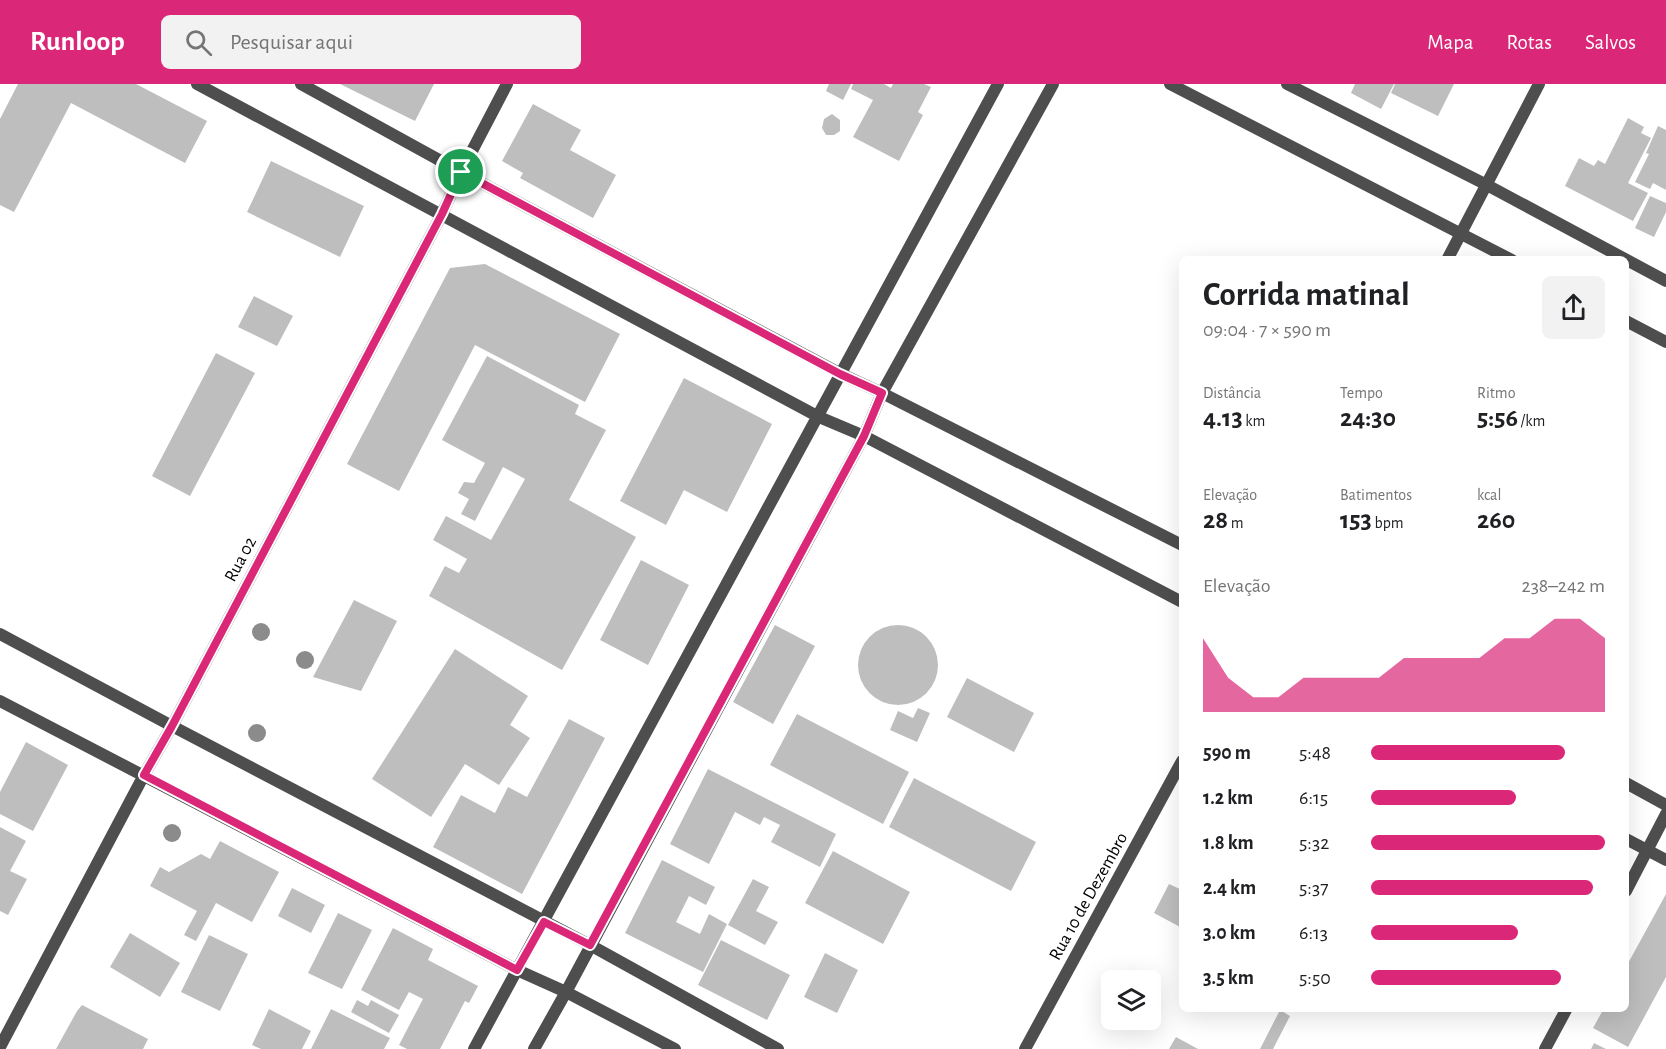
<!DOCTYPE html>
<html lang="pt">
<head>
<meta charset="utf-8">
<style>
  body { margin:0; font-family:"Alegreya Sans",sans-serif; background:#f2f2f2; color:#202124; height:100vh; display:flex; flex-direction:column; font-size:22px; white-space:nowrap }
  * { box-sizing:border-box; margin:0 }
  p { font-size:20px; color:#757577 }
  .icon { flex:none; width:33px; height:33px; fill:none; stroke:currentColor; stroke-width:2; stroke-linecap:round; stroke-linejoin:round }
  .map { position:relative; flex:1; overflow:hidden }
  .details { position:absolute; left:1179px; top:172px; width:450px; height:756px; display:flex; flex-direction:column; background:#fff; border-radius:9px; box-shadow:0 6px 24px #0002 }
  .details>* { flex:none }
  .buttons { position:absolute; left:1101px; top:886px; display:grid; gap:12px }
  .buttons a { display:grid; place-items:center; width:60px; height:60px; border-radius:9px; background:#fff; box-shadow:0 6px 24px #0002; font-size:30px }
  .pin { position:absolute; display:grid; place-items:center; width:51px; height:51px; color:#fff; margin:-26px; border:3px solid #fff; border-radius:50%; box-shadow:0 2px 6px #0007 }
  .round { display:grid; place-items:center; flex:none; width:63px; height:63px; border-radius:9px; background:#f2f2f2 }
  .overview { display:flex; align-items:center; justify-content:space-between; height:102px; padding:0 24px }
  h1 { font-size:33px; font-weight:600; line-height:45px }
  .stats { display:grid; grid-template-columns:repeat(3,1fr); gap:9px; height:102px; padding:6px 24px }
  .stats div { display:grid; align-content:center }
  .stats b { font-size:26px; font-weight:600 }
  .stats small { font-size:16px; font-weight:400 }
  .stats p { font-size:16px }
  .chart { height:168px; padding:12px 24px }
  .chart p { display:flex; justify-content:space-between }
  .chart svg { width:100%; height:108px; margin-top:6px; fill:#db2777; opacity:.7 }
  ul { padding:0 24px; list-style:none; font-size:20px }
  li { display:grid; grid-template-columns:96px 72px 1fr; align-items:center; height:45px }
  li i { height:15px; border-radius:8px; background:#db2777 }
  header { display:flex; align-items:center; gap:36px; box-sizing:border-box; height:84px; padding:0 30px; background:#db2777; color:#fff }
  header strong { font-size:28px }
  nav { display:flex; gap:33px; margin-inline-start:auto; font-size:21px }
  .search { width:420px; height:54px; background:#f2f2f2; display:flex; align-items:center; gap:15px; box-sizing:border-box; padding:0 21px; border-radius:9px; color:#757577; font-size:22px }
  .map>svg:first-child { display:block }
  .building { fill:#bebebe }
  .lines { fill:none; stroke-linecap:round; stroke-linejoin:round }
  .minor { stroke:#4e4e4e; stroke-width:12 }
  .tree { fill:#8b8b8b }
  .route-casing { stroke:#fff; stroke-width:12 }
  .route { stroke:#db2777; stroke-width:8 }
  .labels { text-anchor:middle; stroke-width:6; stroke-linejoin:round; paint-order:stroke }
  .street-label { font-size:18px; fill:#000; stroke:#fff }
</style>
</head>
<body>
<header>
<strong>Runloop</strong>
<div class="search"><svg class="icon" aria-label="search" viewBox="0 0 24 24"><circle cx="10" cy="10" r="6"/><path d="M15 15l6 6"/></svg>Pesquisar aqui</div>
<nav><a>Mapa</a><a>Rotas</a><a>Salvos</a></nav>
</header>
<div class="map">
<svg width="1666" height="965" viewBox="0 0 1666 965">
  <rect width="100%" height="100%" fill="#fff"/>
  <path class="building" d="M18,0h118l71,37 -22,42 -114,-60 -57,109 -14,-7v-86z
    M340,0h94l-19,37z
    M829,0h22l-8,16 -17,-9z
    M853,0h31l7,4 2,-4h31l7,3 -13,25 5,3 -24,46 -46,-24 20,-37 -22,-11z
    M1355,0h39l-13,25 -30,-16z
    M1395,0h59l-16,32 -47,-23z
    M533,20l48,26 -11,20 46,25 -23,43 -73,-40 3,-5 -21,-12z
    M832,30l8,6v11l-6,4h-8l-4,-7 2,-9z
    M1628,34l16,9 -3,6 10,5 -23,45 20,10 -15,28 -68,-35 14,-28 15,8 4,-6 7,4z
    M1658,42l8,4v60l-13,-7 -3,6 -15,-7 14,-28 -3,-1z
    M271,77l93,45 -24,51 -93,-45z
    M1650,112l16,7v9l-12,25 -19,-9z
    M485,180l135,70 -35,68 -110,-57 -76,146 -52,-27 103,-196z
    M254,212l39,20 -16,30 -39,-19z
    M216,269l39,20 -65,123 -38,-20z
    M487,272l92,49 -4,9 31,16 -37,70 67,37 -74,133 -133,-74 16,-30 14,7 8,-14 -34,-19 13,-24 45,24 34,-61 -22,-12 -28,54 -14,-7 8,-15 -11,-6 6,-11 10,1 11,-20 -43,-23z
    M684,294l88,46 -45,88 -43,-22 -18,35 -46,-24z
    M641,476l48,25 -41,80 -48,-25z
    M354,516l43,21 -36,70 -48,-14z
    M858 581a40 40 0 1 1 80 0a40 40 0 1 1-80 0Z
    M775,541l40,21 -42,78 -40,-22z
    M455,565l73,47 -18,29 20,13 -31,47 -34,-21 -34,53 -59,-38z
    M967,594l67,35 -20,39 -67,-35z
    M918,624l12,5 -13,29 -27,-12 8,-19 15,7z
    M797,630l112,58 -26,52 -113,-59z
    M569,635l36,19 -83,156 -89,-47 28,-52 34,18 13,-26 19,10z
    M26,658l42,23 -35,66 -33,-17v-22z
    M708,685l128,65 -16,33 -49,-25 9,-17 -16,-8 -4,8 -25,-13 -26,52 -39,-20z
    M914,694l122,64 -25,49 -122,-64z
    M0,743l26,14 -16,30 17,8 -19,36 -8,-4z
    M220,757l59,31 -27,50 -36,-19 -20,38 -12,-6 13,-24 -47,-25 10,-19 9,5 32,-18 9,5z
    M833,767l77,41 -27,52 -78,-41z
    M662,776l53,27 -9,18 -17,-9 -13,26 24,12 9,-20 18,10 -24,48 -78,-39z
    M753,795l16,8 -13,24 22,11 -13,23 -37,-20z
    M1169,800l13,6v38l-28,-15z
    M292,804l33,17 -14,28 -33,-17z
    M1666,810v83l-38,70 -35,-19 10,-18h23v-43z
    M338,829l34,17 -30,59 -34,-16z
    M393,844l40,21 -5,11 50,26 -9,17 -4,-2 -25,48h-33l-8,-4 24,-46 -14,-7 -10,18 -38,-20z
    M130,849l50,30 -20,34 -50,-30z
    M209,851l39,19 -28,57 -39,-19z
    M721,856l69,35 -23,45 -69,-35z
    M825,869l33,17 -21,43 -33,-16z
    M357,916l11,6 3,-6 28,15 -10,18 -38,-21z
    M82,921l66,34 -5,10h-87l21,-38z
    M269,925l42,22 -9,18h-41l-9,-4z
    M331,925l59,29 -6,11h-73z
    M1280,926l10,6 -17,33h-13z
    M1176,953l22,12h-29z
    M1594,959l12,6h-15z"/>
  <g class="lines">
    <path class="minor" d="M197,0l622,333 45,19 318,166
      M301,0l160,88 380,202 41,19 300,152
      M1170,0l342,176
      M1287,0l198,100 181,97
      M1447,176l92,-176
      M1626,237l40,21
      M0,550l172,92 418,219 188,104
      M0,617l517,269 49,22 109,57
      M1626,699l40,22
      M1626,755l40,21
      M1626,807l40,-77
      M0,963l144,-272 28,-49 270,-512 19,-42 46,-88
      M474,965l524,-965
      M534,965l32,-57 298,-556 18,-43 171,-309
      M1025,965l157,-288
      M1545,965l21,-39"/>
  </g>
  <g class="tree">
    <circle cx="261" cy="548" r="9"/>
    <circle cx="305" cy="576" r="9"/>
    <circle cx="257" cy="649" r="9"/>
    <circle cx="172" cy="749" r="9"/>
  </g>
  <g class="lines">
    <defs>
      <path id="route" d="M461,88l379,202 42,19 -18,43 -274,509 -46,-23 -27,48 -373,-195 28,-49 270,-512z"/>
    </defs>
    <use href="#route" class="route-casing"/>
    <use href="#route" class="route"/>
  </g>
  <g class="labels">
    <g class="street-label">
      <text transform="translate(240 475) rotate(-62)" y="6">Rua 02</text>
      <text transform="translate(1088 812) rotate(-61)" y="6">Rua 10 de Dezembro</text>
    </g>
  </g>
</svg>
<div class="buttons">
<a><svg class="icon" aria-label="layers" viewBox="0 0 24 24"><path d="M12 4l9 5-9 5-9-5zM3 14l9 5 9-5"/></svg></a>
</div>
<div class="pin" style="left:461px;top:88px;background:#1e9e55"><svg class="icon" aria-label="arrive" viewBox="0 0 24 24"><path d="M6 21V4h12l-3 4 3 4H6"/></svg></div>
<section class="details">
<div class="overview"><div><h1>Corrida matinal</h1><p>09:04 · 7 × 590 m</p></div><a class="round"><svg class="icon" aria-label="share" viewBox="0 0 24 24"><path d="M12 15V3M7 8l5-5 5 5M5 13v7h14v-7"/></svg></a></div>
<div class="stats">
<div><p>Distância</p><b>4.13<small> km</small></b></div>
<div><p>Tempo</p><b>24:30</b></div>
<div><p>Ritmo</p><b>5:56<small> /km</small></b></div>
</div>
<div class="stats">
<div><p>Elevação</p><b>28<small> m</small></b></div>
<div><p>Batimentos</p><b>153<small> bpm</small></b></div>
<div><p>kcal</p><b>260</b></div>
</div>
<div class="chart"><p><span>Elevação</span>238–242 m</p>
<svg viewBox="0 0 160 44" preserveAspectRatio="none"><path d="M0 44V14L10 30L20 38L30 38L40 30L50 30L60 30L70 30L80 22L90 22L100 22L110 22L120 14L130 14L140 6L150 6L160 14V44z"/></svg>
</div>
<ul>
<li><b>590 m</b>5:48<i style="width:83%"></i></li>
<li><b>1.2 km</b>6:15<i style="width:62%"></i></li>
<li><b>1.8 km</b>5:32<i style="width:100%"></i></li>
<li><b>2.4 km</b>5:37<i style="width:95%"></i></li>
<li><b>3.0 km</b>6:13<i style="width:63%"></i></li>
<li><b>3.5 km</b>5:50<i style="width:81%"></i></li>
</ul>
</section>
</div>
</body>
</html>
